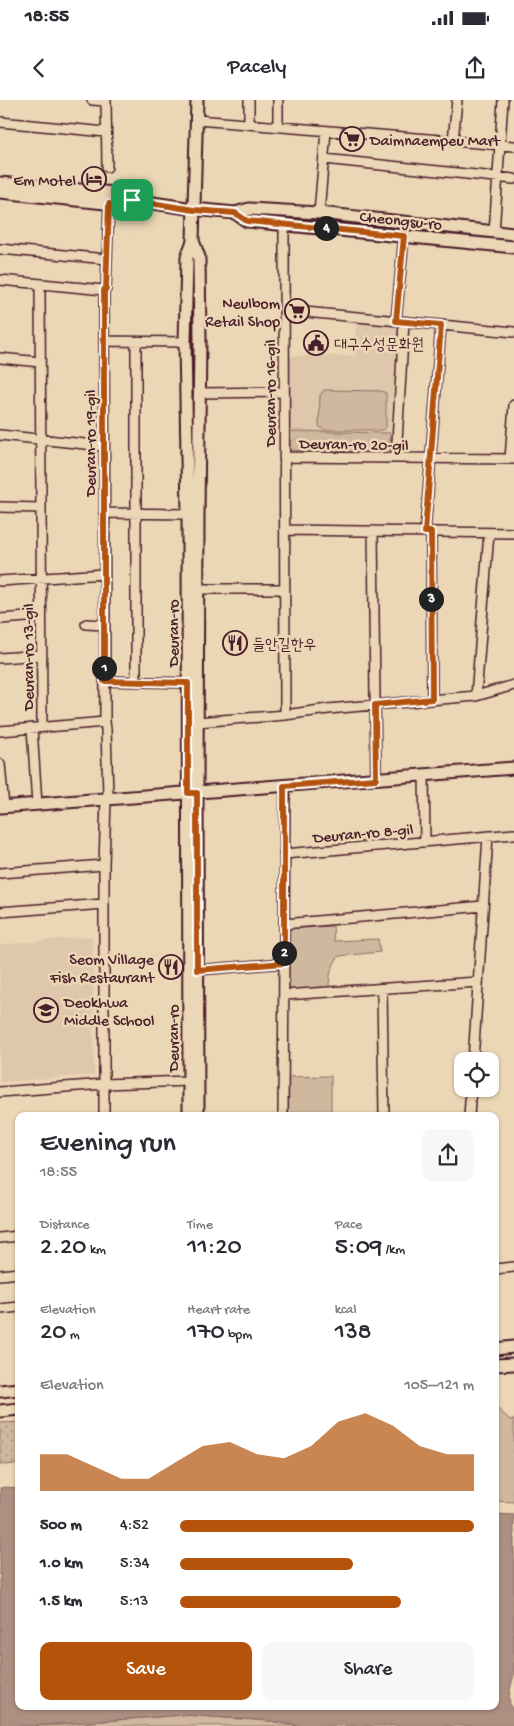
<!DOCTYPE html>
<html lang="en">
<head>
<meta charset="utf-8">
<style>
  body { margin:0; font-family:"Gochi Hand","Poor Story",sans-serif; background:#f7f7f7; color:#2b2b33; height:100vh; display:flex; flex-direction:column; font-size:19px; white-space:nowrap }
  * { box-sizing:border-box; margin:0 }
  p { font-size:16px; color:#7c7c81 }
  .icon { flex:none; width:28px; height:28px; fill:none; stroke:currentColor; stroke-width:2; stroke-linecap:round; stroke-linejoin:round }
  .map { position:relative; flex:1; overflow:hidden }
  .details { position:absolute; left:15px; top:1012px; width:484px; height:598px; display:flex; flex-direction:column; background:#fff; border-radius:10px; box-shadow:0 1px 4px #0004 }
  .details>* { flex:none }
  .controls { position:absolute; left:454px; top:952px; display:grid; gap:10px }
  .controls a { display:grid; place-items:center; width:45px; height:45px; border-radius:10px; background:#fff; box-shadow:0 1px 4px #0004; font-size:25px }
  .pin { position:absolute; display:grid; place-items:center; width:42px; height:42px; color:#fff; margin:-21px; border-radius:10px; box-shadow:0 2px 8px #0006 }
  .km { position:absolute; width:25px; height:25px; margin:-12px; border-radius:50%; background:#222; color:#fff; font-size:14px; line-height:25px; text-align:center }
  .round { display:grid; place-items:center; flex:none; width:52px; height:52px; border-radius:10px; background:#f7f7f7 }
  .headline { display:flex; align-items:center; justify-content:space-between; height:85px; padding:0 25px }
  h1 { font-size:28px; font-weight:600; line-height:38px }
  .figures { display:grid; grid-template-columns:repeat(3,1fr); gap:8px; height:85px; padding:5px 25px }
  .figures div { display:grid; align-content:center }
  .figures b { font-size:25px; font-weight:600 }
  .figures small { font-size:14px; font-weight:400 }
  .figures p { font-size:14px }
  .chart { height:140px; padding:10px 25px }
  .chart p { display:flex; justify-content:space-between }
  .chart svg { width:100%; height:90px; margin-top:5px; fill:#b45309; opacity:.7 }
  .button { display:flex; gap:10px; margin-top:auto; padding:10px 25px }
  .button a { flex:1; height:58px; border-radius:10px; background:#b45309; color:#fff; font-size:20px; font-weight:600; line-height:58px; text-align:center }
  .button a+a { background:#f7f7f7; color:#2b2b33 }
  ul { padding:0 25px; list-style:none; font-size:16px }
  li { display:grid; grid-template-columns:80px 60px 1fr; align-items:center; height:38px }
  li i { height:12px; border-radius:6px; background:#b45309 }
  .status { display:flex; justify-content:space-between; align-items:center; height:35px; padding:0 25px; background:#fff; direction:ltr }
  .status svg { height:14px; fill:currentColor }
  header { display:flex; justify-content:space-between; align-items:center; height:65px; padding:0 25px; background:#fff; font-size:22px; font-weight:600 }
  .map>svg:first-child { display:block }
  .built { fill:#dec7aa }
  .green { fill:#d0b89f; stroke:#8d6c65 }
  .garden { fill:url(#garden-dots); stroke:#8d6c65 }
  .water { fill:#ad9081; stroke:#85635f }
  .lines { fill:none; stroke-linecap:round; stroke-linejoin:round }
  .minor-casing { stroke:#4a1f2b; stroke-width:12 }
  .major-casing { stroke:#4a1f2b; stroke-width:15 }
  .minor { stroke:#ebd6b5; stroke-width:9 }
  .major { stroke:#ebd6b5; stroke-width:11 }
  .route-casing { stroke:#fff; stroke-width:10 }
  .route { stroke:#b45309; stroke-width:6 }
  .labels { text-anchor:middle; stroke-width:5; stroke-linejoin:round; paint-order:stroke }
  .poi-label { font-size:16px; fill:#4a1f2b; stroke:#ebd6b5; text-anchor:start }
  .street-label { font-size:16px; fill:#4a1f2b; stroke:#ebd6b5 }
</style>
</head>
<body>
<div class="status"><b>18:55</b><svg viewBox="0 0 49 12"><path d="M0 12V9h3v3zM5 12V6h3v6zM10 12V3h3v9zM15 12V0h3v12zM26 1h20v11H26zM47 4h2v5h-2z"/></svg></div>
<header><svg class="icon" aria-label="back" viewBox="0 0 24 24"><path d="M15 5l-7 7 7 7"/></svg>Pacely<svg class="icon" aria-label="share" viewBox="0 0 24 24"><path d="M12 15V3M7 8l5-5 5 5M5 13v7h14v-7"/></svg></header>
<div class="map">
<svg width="514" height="1626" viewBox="0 0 514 1626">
  <defs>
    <pattern id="garden-dots" width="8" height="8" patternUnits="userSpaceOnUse" patternTransform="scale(1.25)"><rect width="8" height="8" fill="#d0b89f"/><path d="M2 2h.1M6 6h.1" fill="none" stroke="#ab9582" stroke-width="1.8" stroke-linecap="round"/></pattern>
  </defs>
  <rect width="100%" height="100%" fill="#ebd6b5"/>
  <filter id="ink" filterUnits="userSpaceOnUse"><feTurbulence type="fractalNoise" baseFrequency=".02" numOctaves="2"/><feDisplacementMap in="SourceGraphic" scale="10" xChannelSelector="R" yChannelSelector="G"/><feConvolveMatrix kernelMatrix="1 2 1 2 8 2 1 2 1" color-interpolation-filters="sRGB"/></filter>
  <g filter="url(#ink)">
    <path class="built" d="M356,221l39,3 3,5 -8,104 -103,-2v-75h68z
      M92,836l2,139 -94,7v-137z"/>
    <path class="green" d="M324,290l57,1 5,2v34l-3,3h-59l-5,-4 1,-31z
      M287,331l103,2v20l-103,-3z
      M333,826l1,15 44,-2 2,13 -41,4c-8,10 -10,20 -10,33l-43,4 1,-64z
      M331,976v40h-44l1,-39z
      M495,1306l15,14h4v82l-19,-1z
      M184,1615l86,6 30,5h-267z"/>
    <path class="garden" d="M19,1322v42l-19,1v-42z"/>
    <path class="water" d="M5,1387l14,1v218h476v-192l19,1v160c-3,11 -9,27 0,37v14h-214l-30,-5 -86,-6 -151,11h-33v-238z"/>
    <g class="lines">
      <defs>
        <path id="minor" d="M92,0l14,1
          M106,0l1,67
          M197,20l317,26
          M0,22l106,10
          M249,24v-24
          M278,27v-27
          M453,41l4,-41
          M324,59l190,20
          M319,113l7,-82
          M284,124l1,491
          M494,133l9,-133
          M0,149l107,10
          M0,180l104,10 1,432 -105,9
          M40,184l2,443
          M104,190l2,-1 3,-85
          M284,210l230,22
          M396,221l8,-85
          M104,241l81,1
          M136,242v340
          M0,258l40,4
          M200,293l84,-1
          M0,335l104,11
          M284,357l230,2
          M396,358l8,-136
          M510,359l4,-54
          M0,407l41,1
          M104,413l84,1
          M285,430l229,3
          M373,431l3,248
          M425,432l16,-207
          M431,432l1,167
          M0,481l104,-7
          M198,489h87
          M0,519l41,-3
          M86,524l18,1
          M0,558l42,-3
          M104,581l84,2
          M476,596l13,-163
          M197,622l88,-7 43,-6 148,-13 38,-11
          M32,628l5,76
          M0,664l4,43
          M424,675l1,67
          M284,754l230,-20
          M0,773l104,-8
          M0,812l104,-8
          M284,824l199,-18
          M197,870l87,-7
          M382,889l2,127
          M284,895l194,-13
          M473,961l15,-225
          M0,992l104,-8 85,-3
          M104,1016v-251l2,-66 2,-4 -2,-66 -1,-7
          M283,1016l2,-330
          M469,1016l2,-27
          M0,1138l19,-2
          M495,1169l19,-2
          M0,1175l19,-2
          M0,1209l19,-2"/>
        <path id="major" d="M0,83l126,11 6,6 62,9 41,4 14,-4 70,4 195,21
          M0,92l124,13 8,-5
          M235,113l12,8 267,26
          M193,141l6,16 1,85 -2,172 -1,279 1,323
          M0,707l514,-39
          M189,1016l-1,-602 -3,-172 2,-85 6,-16 4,-141
          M495,1249l19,-2
          M495,1265l19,-1
          M0,1291l19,-2
          M0,1311l19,-2"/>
      </defs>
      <use href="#minor" class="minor-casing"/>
      <use href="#major" class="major-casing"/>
      <use href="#minor" class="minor"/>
      <use href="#major" class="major"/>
    </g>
  </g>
  <g class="lines" filter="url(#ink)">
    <defs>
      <path id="route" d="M132,100l62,10 41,3 12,8 157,15 -8,85 45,4 -16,207h6l1,167 -57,6 1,74 -92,7v177l-87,7v-177h-9v-110l-84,-2v-391l2,-1 3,-85 15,2z"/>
    </defs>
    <use href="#route" class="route-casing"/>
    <use href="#route" class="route"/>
  </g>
  <defs>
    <symbol id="supermarket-ring" viewBox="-11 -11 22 22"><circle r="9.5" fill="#ebd6b5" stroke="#4a1f2b" stroke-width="1.5"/><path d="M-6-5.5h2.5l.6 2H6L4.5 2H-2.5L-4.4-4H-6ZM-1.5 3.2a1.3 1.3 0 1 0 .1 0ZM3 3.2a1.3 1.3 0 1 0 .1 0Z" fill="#4a1f2b"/></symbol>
    <symbol id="hotel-ring" viewBox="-11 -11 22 22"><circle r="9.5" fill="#ebd6b5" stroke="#4a1f2b" stroke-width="1.5"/><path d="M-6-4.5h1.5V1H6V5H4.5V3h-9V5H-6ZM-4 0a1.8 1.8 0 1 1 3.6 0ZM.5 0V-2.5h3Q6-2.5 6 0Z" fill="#4a1f2b"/></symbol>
    <symbol id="civic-ring" viewBox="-11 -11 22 22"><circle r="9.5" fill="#ebd6b5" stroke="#4a1f2b" stroke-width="1.5"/><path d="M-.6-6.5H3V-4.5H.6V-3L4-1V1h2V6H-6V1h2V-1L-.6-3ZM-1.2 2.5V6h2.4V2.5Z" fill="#4a1f2b"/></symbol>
    <symbol id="restaurant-ring" viewBox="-11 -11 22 22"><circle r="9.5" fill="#ebd6b5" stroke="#4a1f2b" stroke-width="1.5"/><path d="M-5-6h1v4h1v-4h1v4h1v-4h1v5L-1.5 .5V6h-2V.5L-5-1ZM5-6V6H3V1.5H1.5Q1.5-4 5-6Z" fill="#4a1f2b"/></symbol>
    <symbol id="school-ring" viewBox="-11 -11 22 22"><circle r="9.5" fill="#ebd6b5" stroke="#4a1f2b" stroke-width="1.5"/><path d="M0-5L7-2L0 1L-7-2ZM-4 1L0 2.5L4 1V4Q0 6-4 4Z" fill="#4a1f2b"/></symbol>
  </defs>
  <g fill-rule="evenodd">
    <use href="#supermarket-ring" x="338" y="25" width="28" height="28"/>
    <use href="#hotel-ring" x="80" y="65" width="28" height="28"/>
    <use href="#supermarket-ring" x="283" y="197" width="28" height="28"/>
    <use href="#civic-ring" x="302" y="229" width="28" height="28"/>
    <use href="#restaurant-ring" x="221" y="529" width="28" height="28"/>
    <use href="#restaurant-ring" x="157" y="853" width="28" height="28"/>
    <use href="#school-ring" x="32" y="896" width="28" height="28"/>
  </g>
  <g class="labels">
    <g class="poi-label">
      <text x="370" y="45">Daimnaempeu Mart</text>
      <text x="76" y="85" text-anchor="end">Em Motel</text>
      <text x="280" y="208" text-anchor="end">Neulbom<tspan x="280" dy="18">Retail Shop</tspan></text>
      <text x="334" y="249">대구수성문화원</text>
      <text x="252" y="549">들안길한우</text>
      <text x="154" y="864" text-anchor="end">Seom Village<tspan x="154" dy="18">Fish Restaurant</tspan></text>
      <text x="64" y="907">Deokhwa<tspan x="64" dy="18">Middle School</tspan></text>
    </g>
    <g class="street-label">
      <text transform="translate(401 119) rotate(6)" y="6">Cheongsu-ro</text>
      <text transform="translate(269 293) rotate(-90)" y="6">Deuran-ro 16-gil</text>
      <text transform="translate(89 343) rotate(-90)" y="6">Deuran-ro 19-gil</text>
      <text transform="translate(354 343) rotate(1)" y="6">Deuran-ro 20-gil</text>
      <text transform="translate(172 533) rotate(-90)" y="6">Deuran-ro</text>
      <text transform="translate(27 557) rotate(-90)" y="6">Deuran-ro 13-gil</text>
      <text transform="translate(363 732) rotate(-5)" y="6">Deuran-ro 8-gil</text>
      <text transform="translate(172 938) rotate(-90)" y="6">Deuran-ro</text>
    </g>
  </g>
</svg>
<div class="controls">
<a><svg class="icon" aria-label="locate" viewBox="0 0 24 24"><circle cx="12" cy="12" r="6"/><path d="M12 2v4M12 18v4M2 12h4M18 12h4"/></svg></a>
</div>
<div class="pin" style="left:132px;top:100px;background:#1e9e55"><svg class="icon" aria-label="arrive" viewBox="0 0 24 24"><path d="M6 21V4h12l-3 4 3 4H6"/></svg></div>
<b class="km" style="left:104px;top:568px">1</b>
<b class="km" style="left:284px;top:853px">2</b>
<b class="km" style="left:431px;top:499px">3</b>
<b class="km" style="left:326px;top:128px">4</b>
<section class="details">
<div class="headline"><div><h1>Evening run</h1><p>18:55</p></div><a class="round"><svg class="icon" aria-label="share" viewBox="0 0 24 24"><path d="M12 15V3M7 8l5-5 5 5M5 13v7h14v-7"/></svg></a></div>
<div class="figures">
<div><p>Distance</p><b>2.20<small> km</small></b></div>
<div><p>Time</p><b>11:20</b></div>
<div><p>Pace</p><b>5:09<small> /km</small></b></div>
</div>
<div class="figures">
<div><p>Elevation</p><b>20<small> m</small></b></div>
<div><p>Heart rate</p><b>170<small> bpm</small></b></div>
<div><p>kcal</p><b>138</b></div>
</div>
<div class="chart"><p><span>Elevation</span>105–121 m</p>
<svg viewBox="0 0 160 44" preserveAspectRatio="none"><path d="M0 44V26L10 26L20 32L30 38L40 38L50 30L60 22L70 20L80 26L90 28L100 22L110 10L120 6L130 12L140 22L150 26L160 26V44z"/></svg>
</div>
<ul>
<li><b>500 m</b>4:52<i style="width:100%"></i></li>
<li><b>1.0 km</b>5:34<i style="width:59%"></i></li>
<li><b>1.5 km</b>5:13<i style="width:75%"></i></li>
</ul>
<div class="button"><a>Save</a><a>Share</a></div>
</section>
</div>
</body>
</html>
